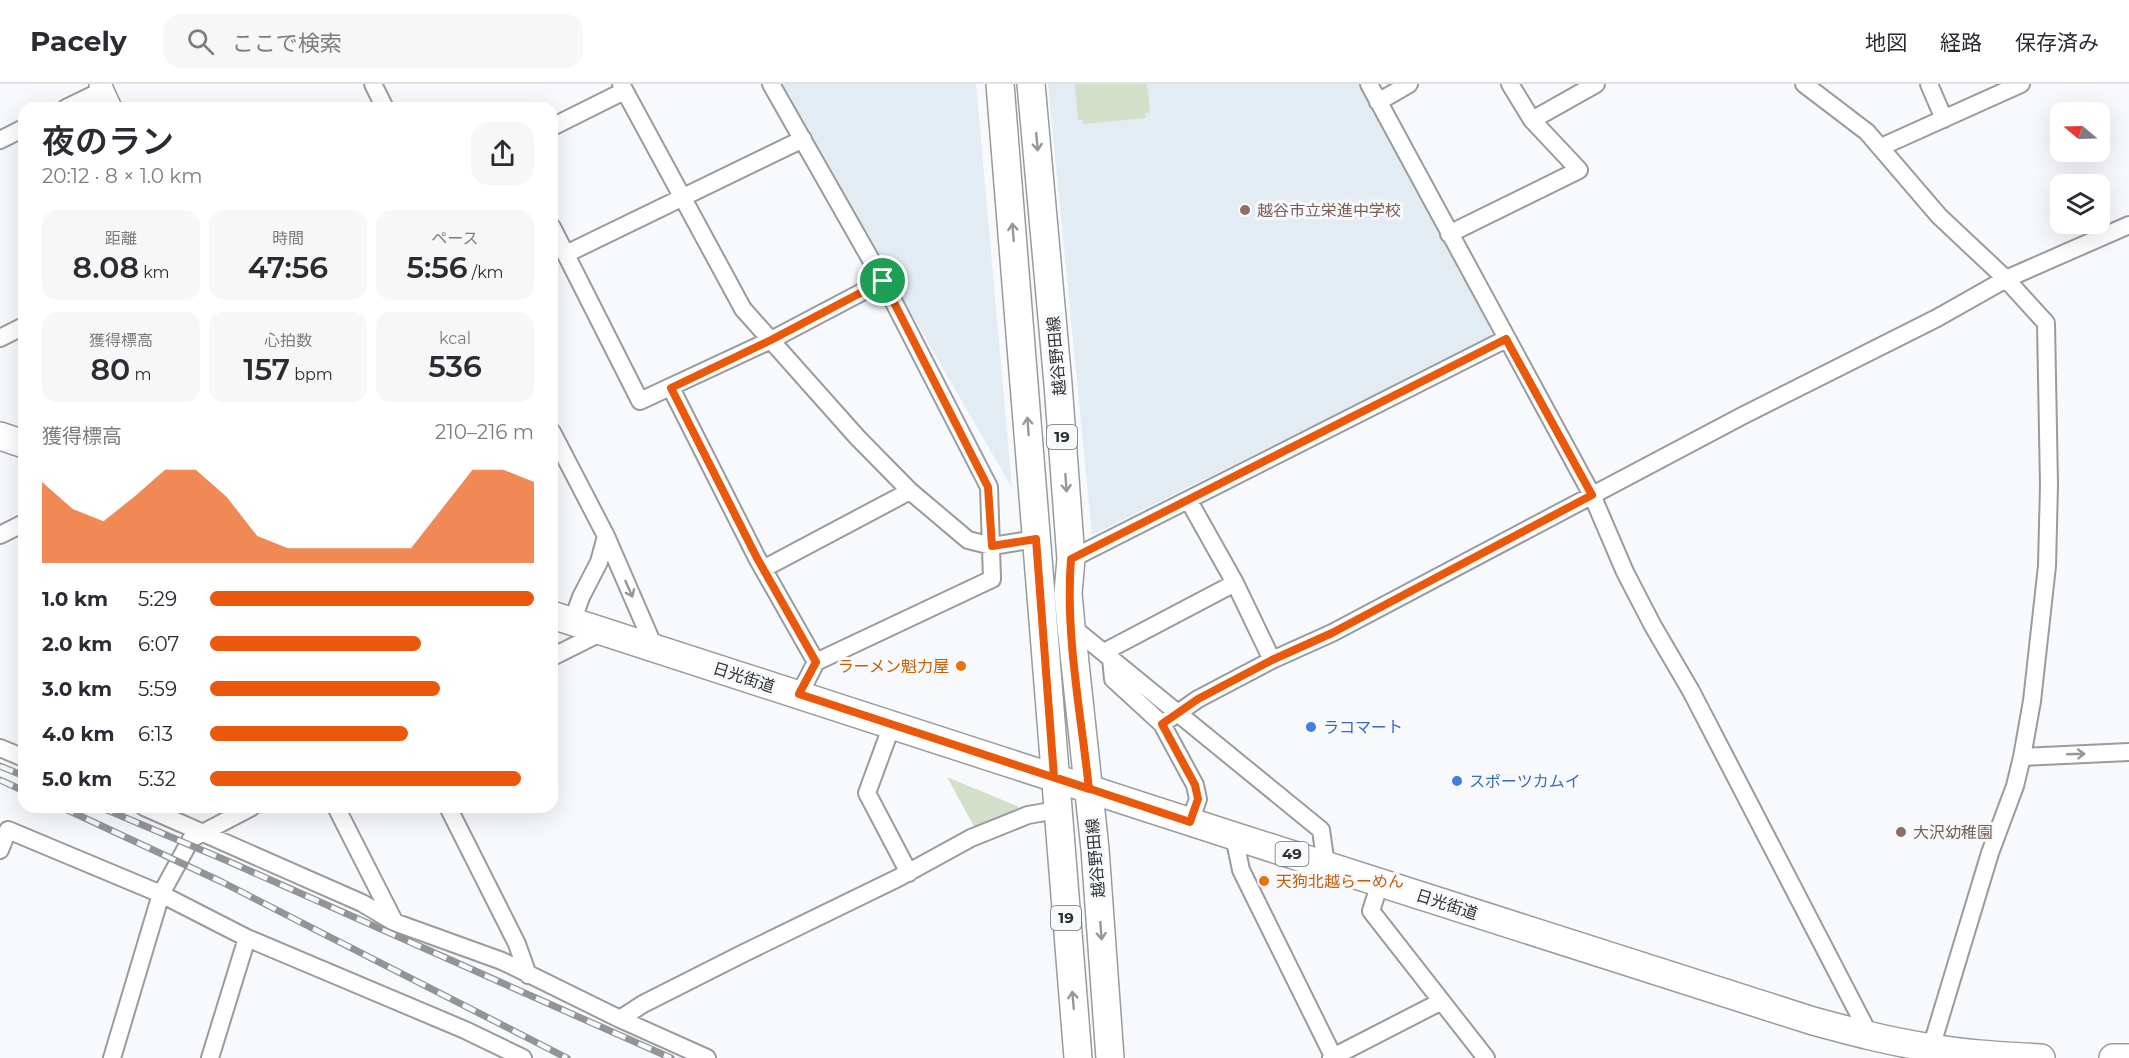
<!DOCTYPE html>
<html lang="ja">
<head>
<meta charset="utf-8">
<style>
  body { margin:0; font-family:Montserrat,"Noto Sans JP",sans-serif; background:#f7f7f7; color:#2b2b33; height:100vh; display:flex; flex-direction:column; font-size:22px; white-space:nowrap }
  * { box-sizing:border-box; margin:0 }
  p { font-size:20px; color:#7c7c81 }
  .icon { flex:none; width:33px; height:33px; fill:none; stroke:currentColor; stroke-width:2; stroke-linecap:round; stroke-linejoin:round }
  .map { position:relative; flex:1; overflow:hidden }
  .panel { position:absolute; left:18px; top:18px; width:540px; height:711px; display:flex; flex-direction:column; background:#fff; border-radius:18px; box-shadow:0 6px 24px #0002 }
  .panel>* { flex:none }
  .needle { width:39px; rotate:289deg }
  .fabs { position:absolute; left:2050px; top:18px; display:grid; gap:12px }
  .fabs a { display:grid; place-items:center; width:60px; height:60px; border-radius:12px; background:#fff; box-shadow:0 6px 24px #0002; font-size:30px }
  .pin { position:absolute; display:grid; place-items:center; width:51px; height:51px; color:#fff; margin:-26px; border:3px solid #fff; border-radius:50%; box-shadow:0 2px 6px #0007 }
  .round { display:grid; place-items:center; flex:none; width:63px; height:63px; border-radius:18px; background:#f7f7f7 }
  .overview { display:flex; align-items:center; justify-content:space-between; height:102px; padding:0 24px }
  h1 { font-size:33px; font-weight:600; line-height:45px }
  .figures { display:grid; grid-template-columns:repeat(3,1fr); gap:9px; height:102px; padding:6px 24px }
  .figures div { display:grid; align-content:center; border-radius:15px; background:#f7f7f7; text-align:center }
  .figures b { font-size:30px; font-weight:600 }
  .figures small { font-size:16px; font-weight:400 }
  .figures p { font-size:16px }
  .chart { height:168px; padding:12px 24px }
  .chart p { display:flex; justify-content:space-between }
  .chart svg { width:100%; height:108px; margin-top:6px; fill:#ea580c; opacity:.7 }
  ul { padding:0 24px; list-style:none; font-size:20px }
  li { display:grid; grid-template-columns:96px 72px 1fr; align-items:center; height:45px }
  li i { height:15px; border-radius:8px; background:#ea580c }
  header { display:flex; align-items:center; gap:36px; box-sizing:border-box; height:84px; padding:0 30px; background:#fff; border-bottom:2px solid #e1e1e2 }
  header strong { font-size:28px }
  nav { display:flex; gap:33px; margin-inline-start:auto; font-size:21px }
  .search { width:420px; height:54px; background:#f7f7f7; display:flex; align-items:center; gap:15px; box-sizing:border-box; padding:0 21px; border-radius:18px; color:#7c7c81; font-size:22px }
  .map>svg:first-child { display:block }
  .built { fill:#e3ecf3 }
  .green { fill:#d3dfc9 }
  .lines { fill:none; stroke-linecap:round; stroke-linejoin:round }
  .minor-casing { stroke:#999b9d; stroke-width:20 }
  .tertiary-casing { stroke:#999b9d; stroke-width:24 }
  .primary-casing { stroke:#999b9d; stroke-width:30 }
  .minor { stroke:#fff; stroke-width:16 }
  .tertiary { stroke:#fff; stroke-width:21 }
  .primary { stroke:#fff; stroke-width:27 }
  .rail-casing { stroke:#939496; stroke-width:7 }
  .rail { stroke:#f7f9fc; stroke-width:4.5; stroke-dasharray:14; stroke-linecap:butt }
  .oneway { stroke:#969798 }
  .route-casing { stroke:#fff; stroke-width:12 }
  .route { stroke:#ea580c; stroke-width:8 }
  .education-dot { fill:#8d6e63; stroke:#f7f9fc; stroke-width:2 }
  .food-dot { fill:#e8710a; stroke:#f7f9fc; stroke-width:2 }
  .shop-dot { fill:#3f7fe0; stroke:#f7f9fc; stroke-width:2 }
  .labels { text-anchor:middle; stroke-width:6; stroke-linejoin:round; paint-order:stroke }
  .shield { fill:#f7f9fc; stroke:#6a6c6d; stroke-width:1.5 }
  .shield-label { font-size:15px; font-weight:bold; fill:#2e2f30 }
  .education-label { font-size:16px; fill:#785e54; stroke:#f7f9fc; text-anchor:start }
  .street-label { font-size:16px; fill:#2e2f30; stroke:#f7f9fc }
  .food-label { font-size:16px; fill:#c56008; stroke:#f7f9fc; text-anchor:end }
  .shop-label { font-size:16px; fill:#366cbe; stroke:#f7f9fc; text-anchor:start }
</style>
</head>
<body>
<header>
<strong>Pacely</strong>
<div class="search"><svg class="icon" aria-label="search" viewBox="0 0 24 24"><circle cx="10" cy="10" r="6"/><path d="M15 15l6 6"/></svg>ここで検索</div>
<nav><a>地図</a><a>経路</a><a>保存済み</a></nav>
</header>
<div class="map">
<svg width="2129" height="974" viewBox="0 0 2129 974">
  <rect width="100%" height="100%" fill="#f7f9fc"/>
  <path class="built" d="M779,0h197l36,404z
    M1048,0h316l130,252 -402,199z"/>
  <path class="green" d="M1075,0h72l3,29h-5l1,5 -63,6v-4h-5z
    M947,693l72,30 -43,23z"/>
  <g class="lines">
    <defs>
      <path id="minor" d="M373,0l12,24
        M621,0l122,225 114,128 53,54 58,49 24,6 44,-7
        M771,0l112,197 106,206 3,92 -176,83 -17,33
        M1369,0l223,411 33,77 28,54 38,65 179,345
        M1804,0l63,48 72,84 67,63 40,44 3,162 -2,81 -15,135 -10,56 -7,29 -25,67 -59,195
        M1929,0l15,35
        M1378,18l31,-18
        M66,24l37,-18
        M1532,36l64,-36
        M552,43l72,-36
        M0,56l24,-12
        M1881,63l140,-63
        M552,143l88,174 131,-61 112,-59
        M1449,150l130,-64 -47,-50 -22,-36
        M566,170l237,-115
        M0,254l24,-12
        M671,304l86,170 59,104
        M552,348l54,104 49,113
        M1189,417l46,82 37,77
        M0,451l24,-12
        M1071,475l435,-220
        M763,485l147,-78
        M572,538l9,-25 18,-35 7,-26
        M1071,542l250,204 5,35
        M1104,568l131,-69
        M552,573l50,-25
        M1111,574l2,21 49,45 33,61 3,14 -8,23
        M1162,640l36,-25 74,-39 60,-27 410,-217 195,-98 69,-39 123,-54
        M892,641l-25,68 42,80
        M0,664l24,10
        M2022,673l107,-5
        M144,723l218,96 32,19 108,39 118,58 87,39
        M336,723l58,114
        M448,723l69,137 11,31
        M1234,752l7,34 93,188
        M0,766l8,-20 153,64 86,44 218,92 58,28
        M1380,799l-9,28 115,147
        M620,935l23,-15 101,-51 154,-75 73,-40 57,-23 29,-5
        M112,974l49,-164 30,-55 61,-32
        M210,974l37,-120
        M1331,974l109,-56"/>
      <path id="tertiary" d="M100,0l11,24"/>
      <path id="primary" d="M1000,0l78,974
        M1031,0l27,300 13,175 -3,34 3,33 24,223 15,209
        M0,352l24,8
        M552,531l682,221 579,185c37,10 74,20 113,26 38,7 77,9 115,11
        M2113,974h16"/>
    </defs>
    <use href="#minor" class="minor-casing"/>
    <use href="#tertiary" class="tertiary-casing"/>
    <use href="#primary" class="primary-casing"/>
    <use href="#minor" class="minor"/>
    <use href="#tertiary" class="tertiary"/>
    <use href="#primary" class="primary"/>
    <defs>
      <path id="rail" d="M0,682l24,10
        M0,696l24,11
        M61,723l161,75 345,176
        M100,723l130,55 441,196"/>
    </defs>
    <use href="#rail" class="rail-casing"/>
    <use href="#rail" class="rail"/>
  </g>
  <defs><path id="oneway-shaft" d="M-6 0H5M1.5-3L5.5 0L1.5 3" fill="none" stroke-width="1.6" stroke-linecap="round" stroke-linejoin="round" transform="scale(1.5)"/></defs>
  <g class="oneway">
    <use href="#oneway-shaft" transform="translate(1037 58) rotate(85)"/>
    <use href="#oneway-shaft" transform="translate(1013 148) rotate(-95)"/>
    <use href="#oneway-shaft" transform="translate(1028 342) rotate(-94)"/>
    <use href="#oneway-shaft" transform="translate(1066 399) rotate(86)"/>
    <use href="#oneway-shaft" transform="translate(629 505) rotate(66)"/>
    <use href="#oneway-shaft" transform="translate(2076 670) rotate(-2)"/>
    <use href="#oneway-shaft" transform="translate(1101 847) rotate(86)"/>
    <use href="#oneway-shaft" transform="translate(1073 916) rotate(-95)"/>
  </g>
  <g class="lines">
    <defs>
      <path id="route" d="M883,197l105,206 4,59 44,-7 18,238 136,45 8,-23 -3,-14 -33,-61 36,-25 74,-39 60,-27 260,-138 -86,-156 -435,220c-6,75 10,155 18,230 -96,-32 -193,-63 -290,-95l17,-32 -59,-104 -86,-170 100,-48 112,-59"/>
    </defs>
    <use href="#route" class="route-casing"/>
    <use href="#route" class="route"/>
  </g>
  <g class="education-dot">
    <circle cx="1245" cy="126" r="6"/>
    <circle cx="1901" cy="748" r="6"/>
  </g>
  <g class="food-dot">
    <circle cx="961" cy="582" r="6"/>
    <circle cx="1264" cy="797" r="6"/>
  </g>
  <g class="shop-dot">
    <circle cx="1311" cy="643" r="6"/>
    <circle cx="1457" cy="697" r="6"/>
  </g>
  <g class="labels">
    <g class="shield">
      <rect x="1047" y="341" width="30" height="24" rx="4.5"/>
      <rect x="1275.5" y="758" width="33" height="24" rx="4.5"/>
      <rect x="1051" y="822" width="30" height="24" rx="4.5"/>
    </g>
    <g class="shield-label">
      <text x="1062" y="358">19</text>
      <text x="1292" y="775">49</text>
      <text x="1066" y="839">19</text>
    </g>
    <g class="education-label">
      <text x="1257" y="132">越谷市立栄進中学校</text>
      <text x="1913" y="754">大沢幼稚園</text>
    </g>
    <g class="street-label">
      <text transform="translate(1056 272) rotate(-95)" y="6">越谷野田線</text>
      <text transform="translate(744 593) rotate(18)" y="6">日光街道</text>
      <text transform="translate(1095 774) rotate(-95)" y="6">越谷野田線</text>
      <text transform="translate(1447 820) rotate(18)" y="6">日光街道</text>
    </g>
    <g class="food-label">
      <text x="949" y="588">ラーメン魁力屋</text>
      <text x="1276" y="803" text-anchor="start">天狗北越らーめん</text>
    </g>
    <g class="shop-label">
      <text x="1323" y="649">ラコマート</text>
      <text x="1469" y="703">スポーツカムイ</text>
    </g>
  </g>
</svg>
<div class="fabs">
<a><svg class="needle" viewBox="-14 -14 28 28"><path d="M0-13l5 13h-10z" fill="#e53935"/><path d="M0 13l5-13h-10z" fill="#7c7c81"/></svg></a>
<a><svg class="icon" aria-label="layers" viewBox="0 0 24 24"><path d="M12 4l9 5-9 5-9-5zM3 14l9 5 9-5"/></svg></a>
</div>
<div class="pin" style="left:883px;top:197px;background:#1e9e55"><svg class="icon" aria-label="arrive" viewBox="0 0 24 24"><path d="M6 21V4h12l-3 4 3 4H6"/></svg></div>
<section class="panel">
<div class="overview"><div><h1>夜のラン</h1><p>20:12 · 8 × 1.0 km</p></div><a class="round"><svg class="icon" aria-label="share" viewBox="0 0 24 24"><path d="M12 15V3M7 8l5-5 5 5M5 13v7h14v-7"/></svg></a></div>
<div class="figures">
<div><p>距離</p><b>8.08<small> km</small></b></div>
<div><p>時間</p><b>47:56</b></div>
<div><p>ペース</p><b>5:56<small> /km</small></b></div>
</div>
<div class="figures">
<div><p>獲得標高</p><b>80<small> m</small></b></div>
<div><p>心拍数</p><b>157<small> bpm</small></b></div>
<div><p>kcal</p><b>536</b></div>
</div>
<div class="chart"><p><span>獲得標高</span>210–216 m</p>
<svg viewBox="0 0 160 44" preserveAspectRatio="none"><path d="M0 44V11L10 22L20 27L30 17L40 6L50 6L60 17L70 33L80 38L90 38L100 38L110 38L120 38L130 22L140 6L150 6L160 11V44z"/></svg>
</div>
<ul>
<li><b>1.0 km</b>5:29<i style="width:100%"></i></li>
<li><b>2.0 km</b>6:07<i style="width:65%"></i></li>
<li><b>3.0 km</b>5:59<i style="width:71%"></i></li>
<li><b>4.0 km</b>6:13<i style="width:61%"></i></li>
<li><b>5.0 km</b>5:32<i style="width:96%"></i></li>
</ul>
</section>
</div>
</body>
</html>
